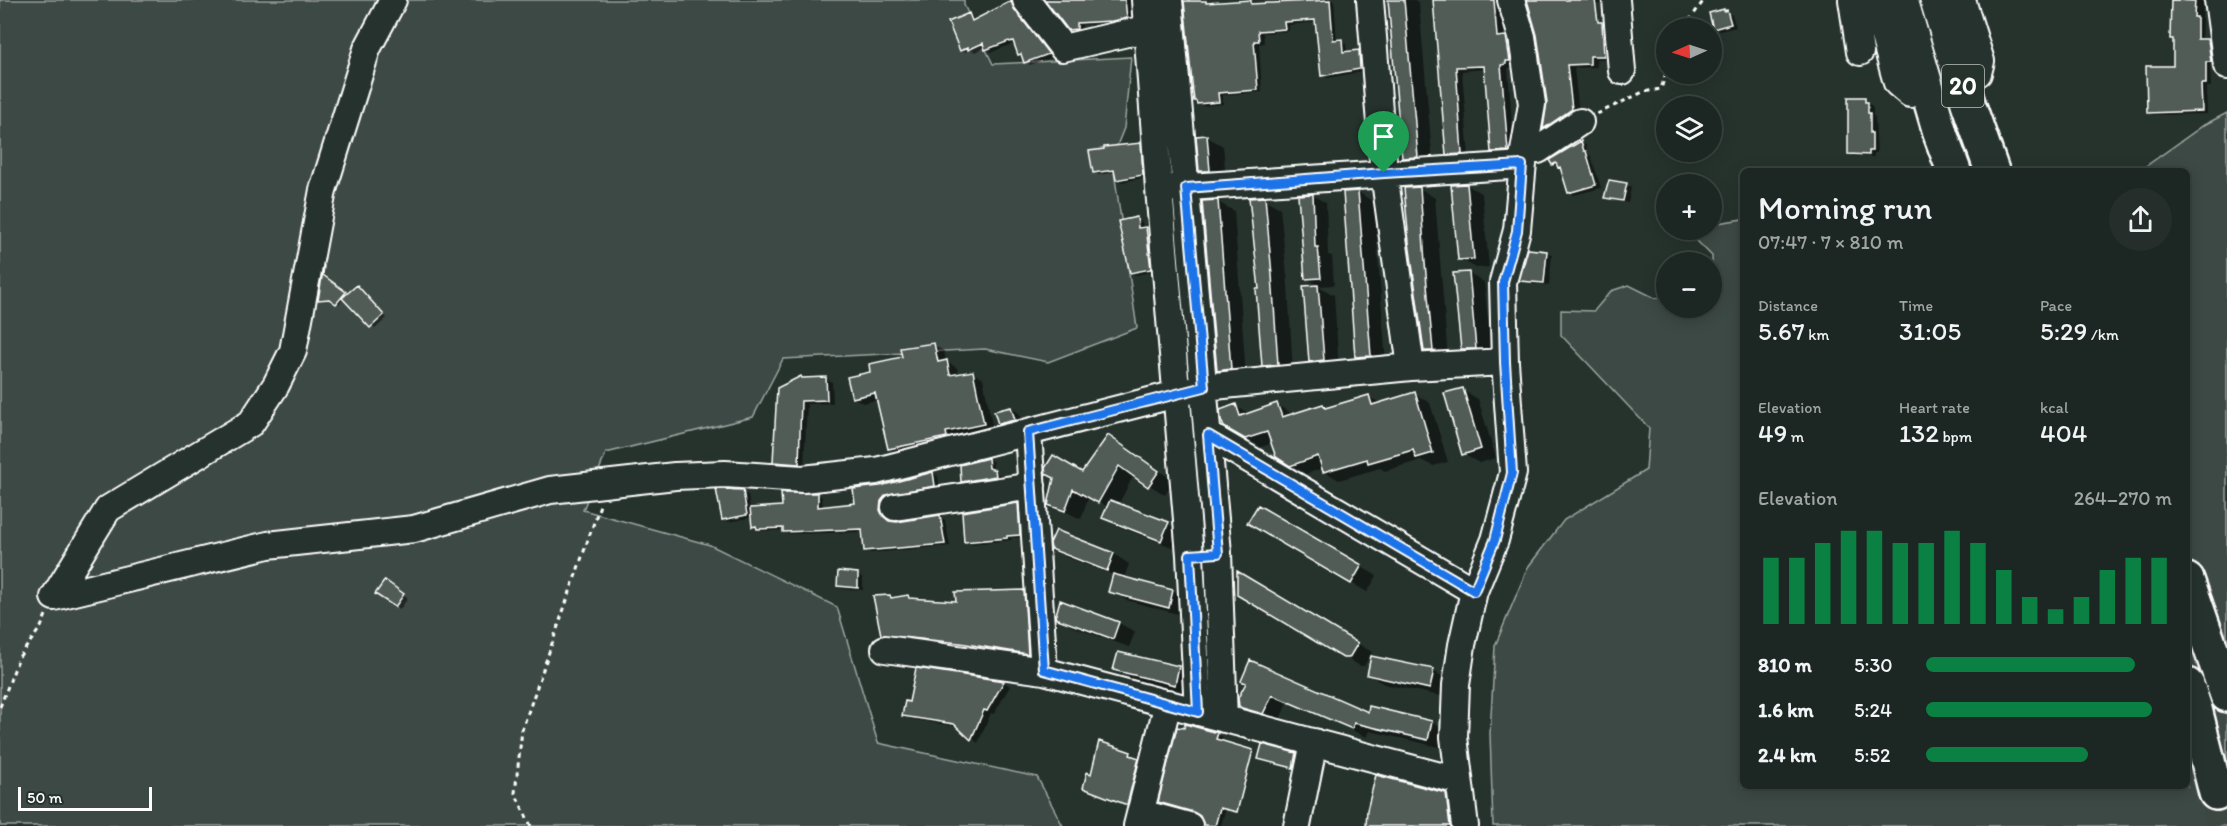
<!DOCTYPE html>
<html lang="en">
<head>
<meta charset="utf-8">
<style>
  body { margin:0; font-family:Itim,sans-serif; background:#252e2a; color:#f1f3f6; height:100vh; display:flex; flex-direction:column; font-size:22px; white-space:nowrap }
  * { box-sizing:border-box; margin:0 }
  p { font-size:20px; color:#a0a5a5 }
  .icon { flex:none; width:33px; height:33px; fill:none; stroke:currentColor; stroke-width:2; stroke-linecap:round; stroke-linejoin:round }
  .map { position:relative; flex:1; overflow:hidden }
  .sheet { position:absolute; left:1740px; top:168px; width:450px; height:621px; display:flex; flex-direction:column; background:#1c2622; border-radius:9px; box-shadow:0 3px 15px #0003,0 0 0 2px #3a4340 }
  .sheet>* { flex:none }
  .needle { width:39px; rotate:267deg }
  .controls { position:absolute; left:1656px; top:18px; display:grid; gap:12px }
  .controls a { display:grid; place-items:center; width:66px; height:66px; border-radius:50%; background:#1c2622; box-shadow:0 3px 15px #0003,0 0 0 2px #3a4340; font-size:30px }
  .scale { position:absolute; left:18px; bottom:15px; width:134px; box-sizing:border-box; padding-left:6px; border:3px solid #fff; border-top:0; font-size:16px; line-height:21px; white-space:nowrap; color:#fff; -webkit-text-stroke:4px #26332d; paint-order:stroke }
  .pin { position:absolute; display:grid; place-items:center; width:51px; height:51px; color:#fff; margin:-62px -26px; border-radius:50% 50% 50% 0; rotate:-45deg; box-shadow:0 0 6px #0007 }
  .pin .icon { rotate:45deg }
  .round { display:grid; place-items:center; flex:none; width:63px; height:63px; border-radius:32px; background:#252e2a }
  .summary { display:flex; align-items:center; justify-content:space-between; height:102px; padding:0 18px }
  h1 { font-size:33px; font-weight:600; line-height:45px }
  .metrics { display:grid; grid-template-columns:repeat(3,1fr); gap:9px; height:102px; padding:6px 18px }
  .metrics div { display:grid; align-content:center }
  .metrics b { font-size:26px; font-weight:600 }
  .metrics small { font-size:16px; font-weight:400 }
  .metrics p { font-size:16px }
  .chart { height:168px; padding:12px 18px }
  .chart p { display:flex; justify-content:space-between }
  .chart svg { width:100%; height:108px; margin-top:6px; stroke:#0b8043; stroke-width:6 }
  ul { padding:0 18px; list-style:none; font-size:20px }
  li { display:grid; grid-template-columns:96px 72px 1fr; align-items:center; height:45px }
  li i { height:15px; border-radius:8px; background:#0b8043 }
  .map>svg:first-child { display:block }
  .green { fill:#3e4944; stroke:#9ea4a2; stroke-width:1.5 }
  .shadow { fill:#0007 }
  .building { fill:#515c57; stroke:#fff; stroke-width:1.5 }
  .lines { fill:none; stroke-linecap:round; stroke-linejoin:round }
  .highway-tunnel { stroke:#3c4742; stroke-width:33; stroke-dasharray:33 16; stroke-linecap:butt }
  .minor-casing { stroke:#fff; stroke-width:30 }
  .highway-casing { stroke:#fff; stroke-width:38 }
  .path { stroke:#fff; stroke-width:3; stroke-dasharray:4.5 4.5; stroke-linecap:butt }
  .minor { stroke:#26332d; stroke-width:26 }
  .highway { stroke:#26332d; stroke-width:33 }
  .route-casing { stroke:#fff; stroke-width:12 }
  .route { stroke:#1a73e8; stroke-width:8 }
  .labels { text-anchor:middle; stroke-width:6; stroke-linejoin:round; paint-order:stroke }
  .shield { fill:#26332d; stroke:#bec2c0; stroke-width:1.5 }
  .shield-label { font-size:24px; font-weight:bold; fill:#fff }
</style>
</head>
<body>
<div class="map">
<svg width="2227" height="826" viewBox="0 0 2227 826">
  <rect width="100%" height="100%" fill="#26332d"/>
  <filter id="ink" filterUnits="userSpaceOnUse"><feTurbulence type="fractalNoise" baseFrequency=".0167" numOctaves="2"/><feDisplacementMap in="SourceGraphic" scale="12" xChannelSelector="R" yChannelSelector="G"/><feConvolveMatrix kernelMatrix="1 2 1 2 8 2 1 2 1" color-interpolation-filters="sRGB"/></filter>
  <g filter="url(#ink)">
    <path class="green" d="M0,0h964v5l29,59 138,-7 -7,71 -12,30 25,170 -89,34 -63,-13 -202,10 -30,58 -147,36 -23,57 127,35 127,62 41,136 159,34 26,49h-1063z
      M2227,113v713h-734l-3,-93 5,-87 33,-79 36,-47 82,-50 3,-42 -88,-93v-25l33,1 17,-20 18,-6 26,13 11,-1v11h46v-52l-18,-18 6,-8h12v-6l31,-5v567h444v-615h-48l65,-46z"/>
    <path class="shadow" d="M1047,0h83l1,20 -13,3 -36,2 -1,7h-6l-6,-3z
      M1305,0h29l3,41 9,3 1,9 12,-1 5,3 1,16 -37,7 -5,-3 -7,-53 -27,3v6l-26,2 1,10 -5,1 3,48 -39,3v9l-20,2 -5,-3 -12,-93z
      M1390,0h25l4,3 14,162 -13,1 -16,-9z
      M1435,0h69l1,13 -3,1 2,24 9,4 4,22h-4v4h-5l6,86 -14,1 -7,-4 -7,-82 -24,2 7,86 -14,1 -7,-4z
      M1528,0h73l1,3 -53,18 48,-2 12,8 2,32h-15l1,8 -23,1 5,45 -28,19 -6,-4 3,-26 -10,-68z
      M2173,0h30l-2,40 12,4 3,20h-6l1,23h-5l1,27 -54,1 -5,-3 26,-44v-29l-3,-1z
      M1011,3l5,3 3,7 34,44 -23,8 -11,-11 -5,-11 -22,9 -6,-5 -11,5 -3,-2 -6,2 -5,-2 8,-36 7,7z
      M1724,11l8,4 4,12 -16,4 -5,-3z
      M1864,99l9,8v9l2,1 2,36h-3v4l-20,-1 -5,-3z
      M1207,137l16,9 3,33 -9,1 -16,-10z
      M1581,143l5,2 2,9 3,2 10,32 -27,7 -5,-3 -7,-23 -9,-5z
      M1140,144l5,3 2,30 -25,5 -4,-3 -2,-7 -17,3 -5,-3z
      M1467,185l15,9 7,73 -13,1 -16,-9z
      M1626,185l5,3 -3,15 -22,-6z
      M1419,188l16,10 13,161 -7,1 -16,-10z
      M1358,192l16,10 12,162 -14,2 -16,-10z
      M1312,195l14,8 2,52 4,1 2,29 -16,1 16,9 5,74 -13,1 -16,-9 -6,-74 16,-1 -14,-8z
      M1264,199l16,9 8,77 5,88 -14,2 -16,-10 -3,-75z
      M1218,202l16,9 12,165 -14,-8 2,11 -16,-9z
      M1136,219l6,3 1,7 8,2 4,40 -19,4 -5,-3z
      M1547,252l5,3 -3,30 -23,-2 -5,-2z
      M325,267l-1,10 24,18 9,-8 5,3 25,28 -12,11 -31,-31 -5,6 -7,-5h-13z
      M1468,273l16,9 8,75 -14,1 -16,-10z
      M933,345l11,6 2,10 11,7 2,7 13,-2 11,5 10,52 -94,24 -10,-6 -11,-48 -15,3 -10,-6 19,-24z
      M804,379h22l6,3 1,21 -26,1 -3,62 -24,-1 -6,-4z
      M1462,390l16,9 18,59 -17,5 -16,-9z
      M1415,394l15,9 18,59 -15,4 -12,-6 -36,11 -5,-3 -41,12 -15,-9 -1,-3 -17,6 -29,-18 -4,-13 -12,4 -36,-21 10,-20 15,8 27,-9 16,9 30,-8 6,3 40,-12 13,7z
      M1011,408l8,5 4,11 -15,4 -8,-5z
      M1124,446l50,35 -9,14 -31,-20 -16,30 50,19 16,9 -7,16 -57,-22 -16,-9 4,-11 -19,-11 -8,23 -31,-15 33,-31z
      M988,459l5,3v9l7,4v4l-33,5 -5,-3z
      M933,473l5,3 2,12 -55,26 3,6 9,3 43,-6 5,3 5,26 -80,7 -5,-3 -2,-18 -74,2 -5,-4 -21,1 -10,-5v-9l-25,5 -5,-3 19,-27 6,3 2,14 33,-1 34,-14 5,3 1,11 33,-3 24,-18z
      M1017,505l6,3 1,29 -13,1 1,2 -42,4 -5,-3z
      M1259,507l118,69 -10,16 -118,-69z
      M1056,532l58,22 15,10 -5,14 49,13 16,9 -4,16 -59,-16 -16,-9 4,-16 -46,-17 -16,-10z
      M1239,574l133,78 -8,14h-4l-122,-72z
      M858,575l5,3v12l-20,-1 -5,-3z
      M391,585l17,13 -8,11 -5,-3z
      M1023,592l5,3 4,60 -66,-10 -78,-8 -6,-3 8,-37 3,2 15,-2 6,3 44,3z
      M1061,602l58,21 16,9 -6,15 -56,-20 -16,-10z
      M1179,668l15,9 -3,16 -60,-15 -16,-9z
      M917,670l87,12 6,4 -16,28 -3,-1 -13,30 -19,-16 -48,-8 -7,-4 6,-12z
      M1433,671l16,9 -4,17 -61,-13 -15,-9z
      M1247,683l122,31 1,-6 62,14 15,9 -4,17 -73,-17 -3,6 -79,-35 -9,19 -20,-5 -19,-11z
      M1217,734l6,3 -2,6 20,7 -20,76h-13l-8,-12 -40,-13z
      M1263,746l38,12 -2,12 -39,-12z
      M1130,754l13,9 -11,44 -48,-19 8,-12z
      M1445,794l6,4 4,28h-87z"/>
    <path class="building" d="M1045,0h80l2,18 -15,3 -35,2v6l-9,1z
      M1251,0v4l79,-4 3,40 9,-1 1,13 16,-2 1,19 -39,7 -6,-56 -31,2 1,7 -27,2 1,10h-5l4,49 -40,3 1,9 -22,2 -1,-3h-2l-3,-28 -7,-72h22v2z
      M1388,0h16l14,157 -16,1z
      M1433,0h61l3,37 9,-1 4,25h-4v3l-5,1 7,86 -17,1 -7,-86 -28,1 6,87 -16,1z
      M1527,0h68l3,22h4l2,34h-14v8l-23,1 5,44 -29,20 4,-27 -10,-67z
      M2171,0l24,1 -1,16h3v22h11l3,23h-5v22h-5l1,27 -55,2 -1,-47h27v-27h-3z
      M1011,1l3,8 35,45 -25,9 -3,-9 -3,1 -5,-14 -3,1 -1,-1 -24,9 -2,-7 -15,7v-3l-8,4 -12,-29 21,-9 3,8z
      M1724,9v2l3,-1 4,14 -18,5 -4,-16z
      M1848,97h17v5h3v11h2v20h2v18h-3v4l-21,-1z
      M1207,135l3,36h-11l-3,-35z
      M1581,141l3,10h2l10,34 -28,8 -8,-26 -2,1 -2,-5 -4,2 -3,-5z
      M1141,143l2,32 -27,5 -2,-10 -21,3 -4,-22 15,-2v-2z
      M1609,180l18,3 -4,18 -19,-3z
      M1467,184l7,75 -16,1 -7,-75z
      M1420,187l5,76 8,88h-9l-15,-109 -5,-54z
      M1358,191l13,165 -16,1 -12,-165z
      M1313,194l2,53h3l3,31 -16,1 -7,-84z
      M1265,197l7,78 6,90 -16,1 -6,-77h3l-10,-91z
      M1218,200l13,169 -14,2 -15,-170z
      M1137,217l1,11 8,-1 5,42 -21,4 -12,-52z
      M1528,249l19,2 -3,32 -25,-2z
      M324,265l-1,10 23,17 -10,12 -7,-5 -11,1z
      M1469,272l7,77h-15l-8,-76z
      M357,285l27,30 -14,13 -28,-30z
      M1318,285l6,75 -15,2 -6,-76z
      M934,343l4,19 9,-2 3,15 23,-4 11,53 -38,8 1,5 -59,12 -13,-56 -23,5 -5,-21 23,-5 -1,-8 33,-7 -2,-9z
      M801,376l1,2 24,-1 1,23 -26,1 -2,63 -26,-2 4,-74z
      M1463,388l18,61 -19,6 -18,-62z
      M1415,392l18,61 -17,5 -3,-8 -45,13 -1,-4 -44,13 -5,-16 -28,10 -14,-9 -9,-25 -22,7 -21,-12 -3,-7 -1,-10 16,-6 4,12 37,-13 5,14 41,-13 2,4 44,-13 3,10z
      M1011,407l4,13 -17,4 -4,-13z
      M1108,435l51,36 -11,16 -29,-21 -21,37 -25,-14 -8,22 -17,-6 6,-27 -8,-4 -1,-6 8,-13 29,17z
      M988,458l1,10 6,2 1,6 -35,6 -1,-17z
      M933,472l2,14 -49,9 -5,6 -1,9 3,6 6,5 8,1 43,-7 5,29 -81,7 -2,-22 -79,3v-4l-26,1 -1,-3 -4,1 -2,-19 32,-2 -1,-13h37v14l37,-4 -2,-14 27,-3z
      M716,489l27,1 4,25 -25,5z
      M1110,500l59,22 -8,19 -59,-23z
      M1018,503l2,32 -13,1v2l-43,4 -2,-30z
      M1258,505l104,60 -11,19 -104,-61z
      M1056,530l58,23 -7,18 -56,-22 -1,-6z
      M838,571l20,2v15l-21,-2z
      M1237,571l121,72 -9,15h-6l-106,-63z
      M1113,574l60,16 -4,18 -61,-16z
      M385,580l19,14 -9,13 -20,-13z
      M1024,590l4,64 -68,-11 -79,-8 -8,-39 17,-1 1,3 17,-3 1,3 47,3 -1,-9z
      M1060,600l59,22 -6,17 -58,-21z
      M1118,652l61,14 -4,19 -62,-15z
      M1371,656l63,13 -4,20 -63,-14z
      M1250,660l118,52 1,-6 63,15 -4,19 -74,-17 -2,6 -80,-34 -9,19 -21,-6 -3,-2 -1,-8 8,-15 -5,-2z
      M916,668l88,13 -17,30 -3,-1 -13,30 -17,-16 -52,-8 3,-15 4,1z
      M1185,724l33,9 -2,6 37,11 -16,62 -17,-4 -5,18 -11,-1 -4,-9 -7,-4 -35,-10 19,-75 7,1z
      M1099,741l32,11 -1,3 9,3 -12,47 -44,-17 4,-16 4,2z
      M1262,744l34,9 -3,15 -35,-9z
      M1376,775l70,18 4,33h-84l1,-16z"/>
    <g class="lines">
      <path class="highway-tunnel" d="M2216,793l6,33"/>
      <defs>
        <path id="minor" d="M1026,0l37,48 77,-18 18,-15
          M1145,0l14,189
          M1169,0l49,553 6,166
          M1370,0l14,173 27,194
          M1616,0l6,71
          M1852,0l8,52
          M1874,0l23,83 13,11
          M1962,0l19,61 -3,12
          M2218,0l9,66
          M1524,151l14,-1 42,-28
          M1028,432l16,239
          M1208,435l266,156
          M895,507l137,-21
          M54,597l214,-52 146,-16 136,-39 125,-14 50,-2 78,5 73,-8 328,-84 207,-20 94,-5
          M54,597l54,-88 143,-86 25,-38 17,-34 30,-161 44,-141 26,-49
          M885,649l159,22 415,110
          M1198,712l-8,-157 -31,-366 364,-24
          M1141,813l48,13
          M1137,826l31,-123
          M1297,826l17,-84
          M1465,826l-11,-89 2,-52 6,-40 12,-54 21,-51 18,-67 -8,-111 -2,-80 14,-52 7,-79 8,-47 -10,-67 -11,-37"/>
        <path id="highway" d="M1901,0l40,136 13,35
          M1937,0l31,103 24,68
          M2187,580l40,115
          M2187,685l8,24 21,84"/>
      </defs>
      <use href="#minor" class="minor-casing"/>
      <use href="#highway" class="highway-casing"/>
      <path class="path" d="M1684,28l20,-28
        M1597,114l46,-22 18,-3 5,-16
        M0,707l19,-50 22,-30 5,-12
        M531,826l-16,-33 7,-63 78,-225"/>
      <use href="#minor" class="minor"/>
      <use href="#highway" class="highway"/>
    </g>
  </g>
  <g class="lines" filter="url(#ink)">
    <defs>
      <path id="route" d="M1522,165l-5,66 -14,51 2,80 7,111 -17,67 -21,51 -266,-156 10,118 -28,2 8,157 -154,-42 -16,-238 176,-45 -18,-199 198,-15z"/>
    </defs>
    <use href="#route" class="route-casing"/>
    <use href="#route" class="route"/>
  </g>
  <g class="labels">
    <rect class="shield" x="1942" y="65" width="42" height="42" rx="4.5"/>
    <g class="shield-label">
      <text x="1963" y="94">20</text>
    </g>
  </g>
</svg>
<div class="controls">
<a><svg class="needle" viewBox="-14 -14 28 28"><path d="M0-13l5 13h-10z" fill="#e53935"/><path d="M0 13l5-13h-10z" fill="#a0a5a5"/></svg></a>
<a><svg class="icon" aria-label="layers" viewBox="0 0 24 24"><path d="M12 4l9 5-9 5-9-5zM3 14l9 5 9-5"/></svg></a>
<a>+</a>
<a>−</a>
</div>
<div class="scale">50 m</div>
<div class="pin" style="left:1384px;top:173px;background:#1e9e55"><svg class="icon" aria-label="arrive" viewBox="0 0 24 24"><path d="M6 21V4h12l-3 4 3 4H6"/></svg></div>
<section class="sheet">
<div class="summary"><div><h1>Morning run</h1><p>07:47 · 7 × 810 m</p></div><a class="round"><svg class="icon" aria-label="share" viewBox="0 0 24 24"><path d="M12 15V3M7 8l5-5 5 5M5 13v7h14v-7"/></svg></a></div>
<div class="metrics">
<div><p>Distance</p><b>5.67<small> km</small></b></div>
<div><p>Time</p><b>31:05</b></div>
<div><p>Pace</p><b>5:29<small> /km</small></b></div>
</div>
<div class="metrics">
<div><p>Elevation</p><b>49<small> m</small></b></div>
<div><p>Heart rate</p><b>132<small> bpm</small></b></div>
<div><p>kcal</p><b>404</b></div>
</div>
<div class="chart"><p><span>Elevation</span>264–270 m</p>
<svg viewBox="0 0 160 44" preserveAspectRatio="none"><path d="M5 44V17M15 44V17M25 44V11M35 44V6M45 44V6M55 44V11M65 44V11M75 44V6M85 44V11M95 44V22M105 44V33M115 44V38M125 44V33M135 44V22M145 44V17M155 44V17"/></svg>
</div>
<ul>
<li><b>810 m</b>5:30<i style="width:85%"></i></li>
<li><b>1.6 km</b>5:24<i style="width:92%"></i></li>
<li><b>2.4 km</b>5:52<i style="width:66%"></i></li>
</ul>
</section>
</div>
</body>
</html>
